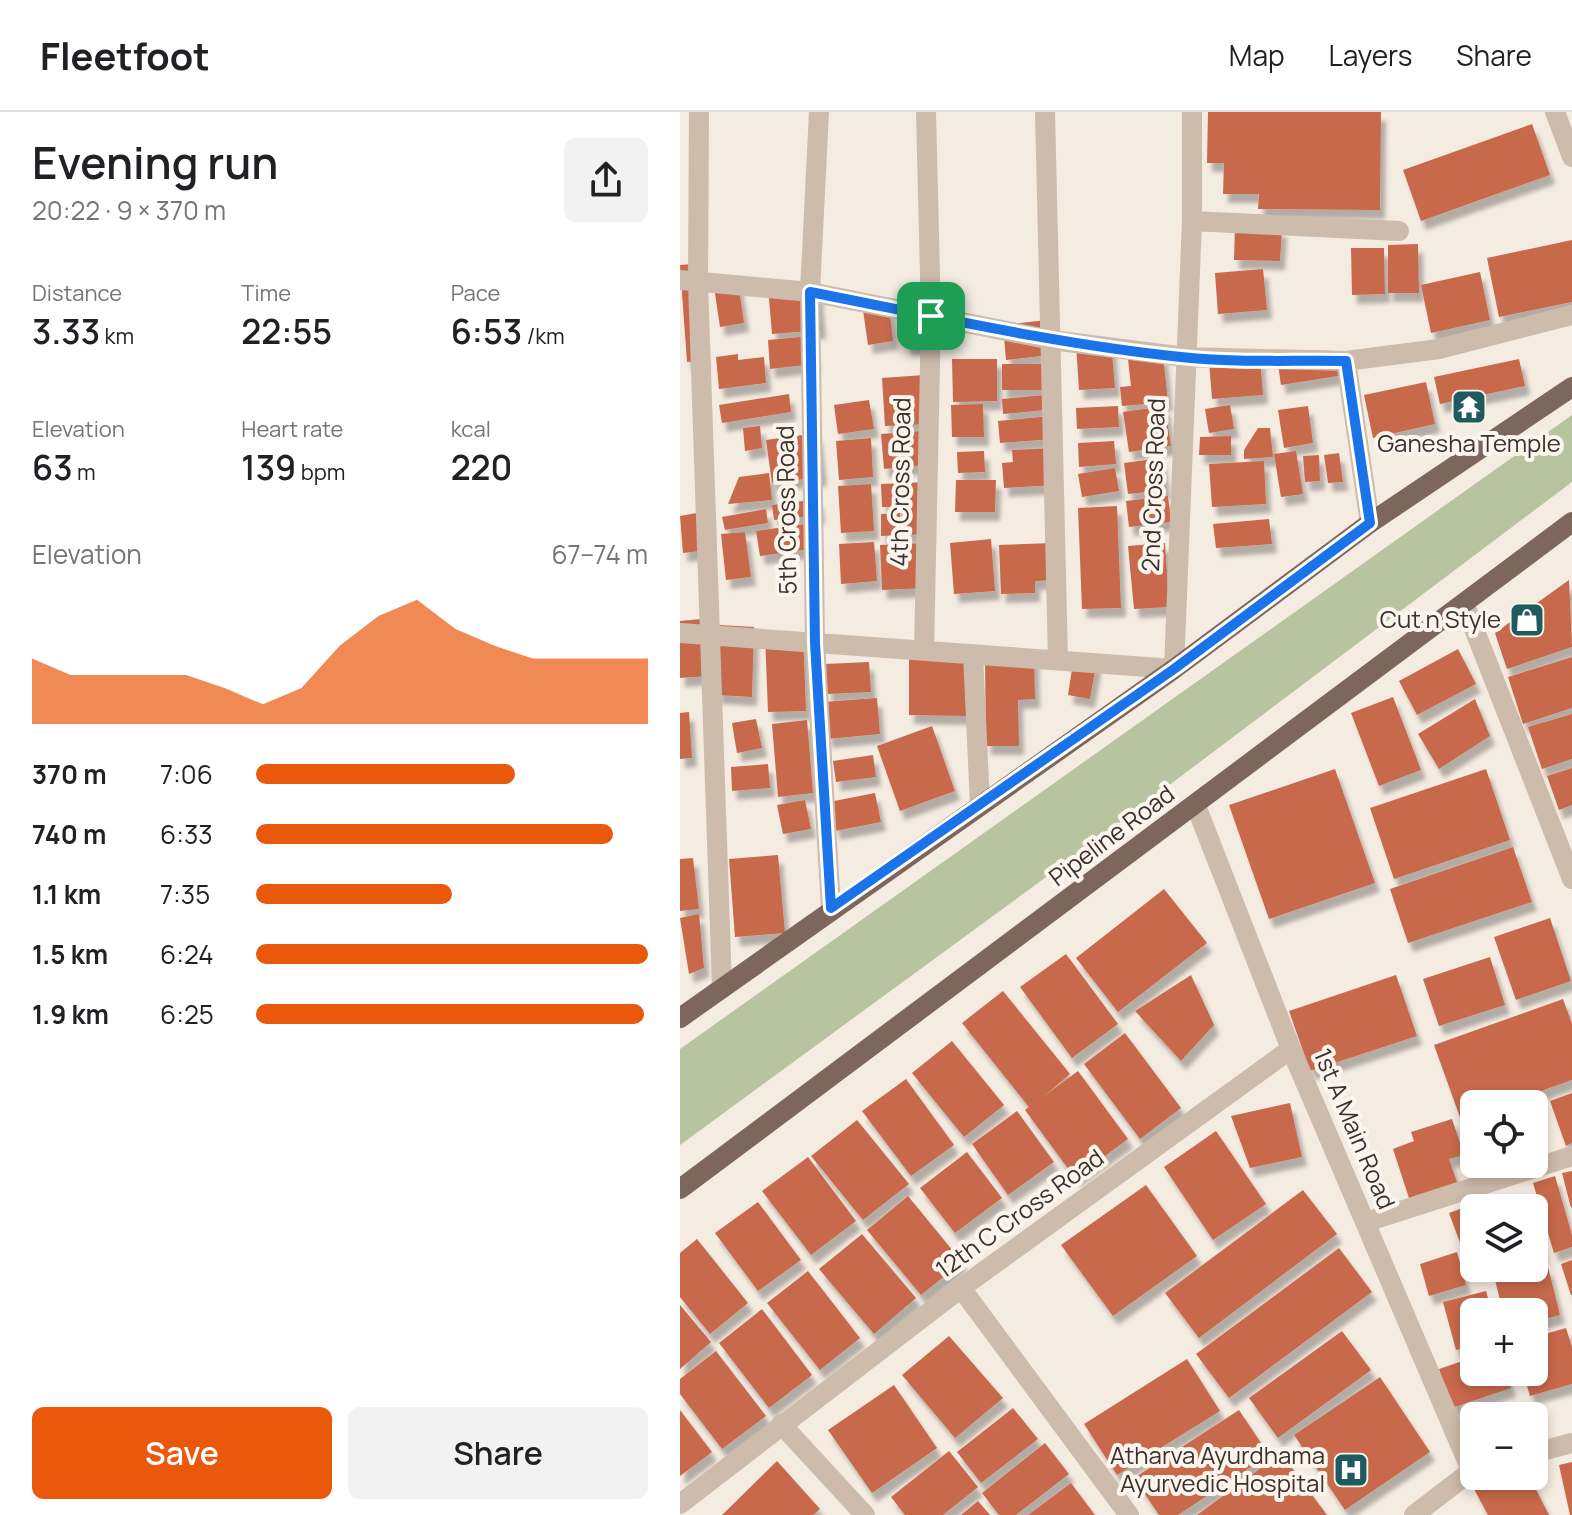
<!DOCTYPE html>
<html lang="en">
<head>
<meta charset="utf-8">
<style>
  body { margin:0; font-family:Manrope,sans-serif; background:#f2f2f2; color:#202124; height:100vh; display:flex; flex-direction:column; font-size:30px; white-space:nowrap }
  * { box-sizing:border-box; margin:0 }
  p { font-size:26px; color:#757577 }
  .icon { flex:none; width:44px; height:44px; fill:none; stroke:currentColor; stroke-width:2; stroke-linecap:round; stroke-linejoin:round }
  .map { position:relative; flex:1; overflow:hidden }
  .details { display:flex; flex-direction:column; background:#fff; width:680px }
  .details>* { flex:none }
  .tools { position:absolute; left:780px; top:978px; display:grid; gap:16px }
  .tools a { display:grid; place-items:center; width:88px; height:88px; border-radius:12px; background:#fff; box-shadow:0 4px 12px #0003; font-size:40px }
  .pin { position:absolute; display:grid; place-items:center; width:68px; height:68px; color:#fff; margin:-34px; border-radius:16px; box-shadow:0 4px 12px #0006 }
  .round { display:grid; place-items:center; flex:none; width:84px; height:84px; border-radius:12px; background:#f2f2f2 }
  .overview { display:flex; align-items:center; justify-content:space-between; height:136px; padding:0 32px }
  h1 { font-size:44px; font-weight:600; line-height:60px }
  .stats { display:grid; grid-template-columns:repeat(3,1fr); gap:12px; height:136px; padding:8px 32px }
  .stats div { display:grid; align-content:center }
  .stats b { font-size:34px; font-weight:600 }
  .stats small { font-size:22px; font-weight:400 }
  .stats p { font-size:22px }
  .chart { height:224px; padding:16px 32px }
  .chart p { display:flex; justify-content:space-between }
  .chart svg { width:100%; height:144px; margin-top:8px; fill:#ea580c; opacity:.7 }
  .cta { display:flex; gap:16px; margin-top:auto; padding:16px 32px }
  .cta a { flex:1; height:92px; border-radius:12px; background:#ea580c; color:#fff; font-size:32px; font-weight:600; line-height:92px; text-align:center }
  .cta a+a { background:#f2f2f2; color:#202124 }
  ul { padding:0 32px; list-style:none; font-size:26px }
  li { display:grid; grid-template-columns:128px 96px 1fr; align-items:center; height:60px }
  li i { height:20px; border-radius:10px; background:#ea580c }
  header { display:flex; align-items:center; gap:48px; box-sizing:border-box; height:112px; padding:0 40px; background:#fff; border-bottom:2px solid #e0e0e0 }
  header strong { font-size:38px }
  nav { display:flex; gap:44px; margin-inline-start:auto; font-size:28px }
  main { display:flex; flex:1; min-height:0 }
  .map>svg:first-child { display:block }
  .green { fill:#b8c4a0 }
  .building { fill:#c8694b; filter:url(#shadow) }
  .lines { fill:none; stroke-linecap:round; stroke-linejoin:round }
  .minor { stroke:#cdbbac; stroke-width:20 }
  .major { stroke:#7d675c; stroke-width:20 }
  .route-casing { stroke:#fff; stroke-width:16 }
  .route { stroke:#1a73e8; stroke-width:10 }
  .labels { text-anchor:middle; stroke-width:8; stroke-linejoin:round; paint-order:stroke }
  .poi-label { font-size:24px; fill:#3b302b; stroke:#fbf5ee; text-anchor:end }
  .street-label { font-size:24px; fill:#3b302b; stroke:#fbf5ee }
</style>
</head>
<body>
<header>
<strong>Fleetfoot</strong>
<nav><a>Map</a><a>Layers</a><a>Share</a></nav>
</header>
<main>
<section class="details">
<div class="overview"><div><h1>Evening run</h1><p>20:22 · 9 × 370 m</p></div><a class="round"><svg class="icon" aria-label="share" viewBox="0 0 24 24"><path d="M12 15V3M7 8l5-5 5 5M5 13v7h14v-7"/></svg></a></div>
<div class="stats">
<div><p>Distance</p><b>3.33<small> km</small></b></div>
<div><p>Time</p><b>22:55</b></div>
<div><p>Pace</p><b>6:53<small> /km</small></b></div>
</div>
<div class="stats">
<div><p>Elevation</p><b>63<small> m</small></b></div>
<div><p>Heart rate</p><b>139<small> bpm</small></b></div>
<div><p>kcal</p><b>220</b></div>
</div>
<div class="chart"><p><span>Elevation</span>67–74 m</p>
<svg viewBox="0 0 160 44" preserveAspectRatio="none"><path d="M0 44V24L10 29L20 29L30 29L40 29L50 33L60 38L70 33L80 20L90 11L100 6L110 15L120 20L130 24L140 24L150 24L160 24V44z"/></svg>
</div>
<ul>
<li><b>370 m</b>7:06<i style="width:66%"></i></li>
<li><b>740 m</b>6:33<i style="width:91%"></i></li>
<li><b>1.1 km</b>7:35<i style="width:50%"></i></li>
<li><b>1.5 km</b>6:24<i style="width:100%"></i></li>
<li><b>1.9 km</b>6:25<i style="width:99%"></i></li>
</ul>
<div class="cta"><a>Save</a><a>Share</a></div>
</section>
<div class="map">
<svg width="892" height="1403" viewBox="0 0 892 1403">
  <defs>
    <filter id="shadow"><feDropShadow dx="5" dy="9" stdDeviation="2" flood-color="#0004"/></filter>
  </defs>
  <rect width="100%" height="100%" fill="#f4ebe1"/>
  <path class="green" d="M892,303v67l-493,371 -399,292v-96z"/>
  <path class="building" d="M528,0h173l-1,98 -122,-1 1,-15h-36l1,-31h-17z
    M852,12l18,51 -129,46 -18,-51z
    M555,114l47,2 -2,33 -46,-1z
    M892,128v62l-73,15 -12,-59z
    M738,132l1,49h-31v-48z
    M671,136h33l1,46 -33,1z
    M13,152l11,97 -17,1 -7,-97z
    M583,157l4,41 -49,4 -3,-41z
    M800,160l10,48 -59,13 -10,-48z
    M58,170l6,41 -24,4 -6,-40z
    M137,172l4,46 -49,4 -4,-47z
    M208,187l5,42 -25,4 -6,-42z
    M248,188l4,44 -26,3 -5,-44z
    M366,208l4,35 -44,5 -3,-35z
    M132,224l3,28 -45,5 -2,-29z
    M431,229l4,47 -36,2 -3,-46z
    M596,238l62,1 6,24 -63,10z
    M58,242v6l26,-3 2,26 -47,6 -3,-32z
    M483,243l5,47 -46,4 -2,-19 11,-1 -3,-27z
    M580,245l3,38 -51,4 -3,-38z
    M272,247h45v42l-44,1z
    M839,247l6,27 -85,18 -6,-27z
    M322,252h50v26h-50z
    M244,263l3,49 -42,2 -3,-48z
    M746,270l9,42 -62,14 -9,-43z
    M109,282l2,18 -69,11 -3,-18z
    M365,283l1,15 -43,4 -1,-15z
    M189,288l5,29 -36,5 -4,-29z
    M303,292l1,33h-32l-1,-32z
    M550,293l4,24 -25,4 -4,-24z
    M438,294l1,21 -42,2 -1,-21z
    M485,294l6,40 -42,6 -6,-40z
    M628,294l5,37 -29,5 -6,-38z
    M371,304l2,23 -53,4 -2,-22z
    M80,314l2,22 -17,3 -2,-23z
    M578,316h12l3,29 -29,2v-9z
    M243,319l2,34 -41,4 -3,-35z
    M137,321l5,44 -50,6 -6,-43z
    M551,324v19h-32l1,-18z
    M191,326l2,39 -34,3 -3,-39z
    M434,329l2,23 -37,3 -1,-24z
    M373,336l2,37 -51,3 -2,-25 11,-1 -1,-12z
    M304,339l1,21 -27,1 -1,-21z
    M616,339l7,43 -22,3 -7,-43z
    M659,341l4,29 -15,1 -4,-28z
    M639,343l1,26 -15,1 -2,-26z
    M481,346l5,32 -38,4 -4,-31z
    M584,349l2,43 -54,3 -3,-43z
    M435,356l4,23 -37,6 -4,-23z
    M89,361l3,27 -44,4 11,-27z
    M276,368h40l-1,32h-40z
    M247,370l2,52 -25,1 -1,-28h-21l-1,-23z
    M191,372l3,47 -33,2 -3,-47z
    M488,384l3,26 -42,5 -3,-26z
    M138,387l2,16 -46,5 -2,-15z
    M437,394l4,102 -39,1 -4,-101z
    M86,397l2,14 -43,7 -3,-13z
    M22,400l6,38 -25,3 -3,-37z
    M220,401l1,22 -20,1v-22z
    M589,407l3,25 -56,4 -3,-24z
    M133,411l4,25 -57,8 -4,-25z
    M65,420l6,45 -25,3 -5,-46z
    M311,427l4,52 -41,3 -4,-51z
    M194,430l3,39 -36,3 -2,-40z
    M245,431l2,45 -45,2 -2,-45z
    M373,431l2,37 -20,1v12l-34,1 -2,-49z
    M485,431l4,64 -35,2 -6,-63z
    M889,468l3,67 -65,22 -12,-36z
    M21,507l6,57 -27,2v-57z
    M39,513l35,2 -2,70 -36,-2z
    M123,521l3,78 -38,1 -3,-77z
    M778,537l18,35 -59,31 -18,-34z
    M229,543h59l-1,61 -58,-1z
    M354,543l1,44 -17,1 1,46h-33l-1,-90z
    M394,544l23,3 -7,40 -22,-4z
    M892,545v51l-49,16 -15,-47z
    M189,550l2,30 -44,2 -2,-30z
    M713,585l28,73 -42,16 -28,-73z
    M197,586l3,36 -53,5 -3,-37z
    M795,587l15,37 -51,33 -21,-35z
    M9,600l3,46 -12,1v-46z
    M892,602v45l-30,10 -14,-42z
    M76,607l6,29 -25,5 -5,-30z
    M127,608l6,73 -35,4 -6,-73z
    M252,614l23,65 -55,20 -23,-65z
    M193,643l3,22 -40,5 -3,-21z
    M88,652l2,24 -38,3 -1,-24z
    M892,656v37l-13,5 -12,-34z
    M655,657l40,114 -106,36 -40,-114z
    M806,657l24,71 -116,39 -24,-71z
    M195,681l6,29 -46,9 -6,-29z
    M125,688l6,29 -28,5 -6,-29z
    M833,735l19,55 -124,41 -18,-54z
    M98,743l7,78 -50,4 -6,-78z
    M13,746l6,51 -19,2v-52z
    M484,777l43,54 -89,69 -42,-54z
    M19,802l5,54 -15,6 -9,-56z
    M870,806l21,63 -55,19 -22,-63z
    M386,842l52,70 -46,34 -52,-71z
    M810,845l15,48 -66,21 -16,-47z
    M511,863l23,50 -33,36 -46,-50z
    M716,863l21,61 -107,35 -21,-60z
    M323,879l67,83 -26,22 34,-25 50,68 -53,39 -50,-68 4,-3 -67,-84z
    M883,887l9,25v56l-67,24h-31v11l-13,5 -27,-75z
    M445,921l56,75 -41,31 -56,-75z
    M272,929l52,64 -40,32 -52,-64z
    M226,967l48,66 -43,31 -49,-65z
    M892,981v50l-6,3 -16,-45z
    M610,991l12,54 -52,11 -19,-52z
    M337,999l37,51 -46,33 -36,-51z
    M772,1007l12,36 -15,4 8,23 -48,16 -16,-49 21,-8 -3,-9z
    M177,1008l52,64 -46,36 -52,-64z
    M536,1019l50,73 -53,36 -49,-73z
    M287,1040l35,46 -47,35 -35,-45z
    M128,1045l48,64 -45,34 -49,-64z
    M892,1059v36l-1,1 -9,-35z
    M875,1064l17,59v12l-18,6 -21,-70z
    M466,1073l51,71 -84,60 -52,-71z
    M623,1078l34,44 -138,104 -34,-45z
    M818,1083v13h-24v42l-10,3 -15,-40z
    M228,1084l54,66 -41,33 -54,-65z
    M78,1090l43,58 -43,31 -43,-58z
    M854,1109l9,34 -9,2z
    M182,1122l54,64 -42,36 -55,-65z
    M17,1127l51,64 -38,31 -30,-37v-44z
    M659,1136l33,44 -143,106 -33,-44z
    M777,1140l9,33 -37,11 -9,-32z
    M892,1148v35h-1l-10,-31z
    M868,1155l12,48 -26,7v-10h-31l-8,-32z
    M128,1159l52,67 -40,32 -53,-67z
    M806,1179l6,21h-18v34l-18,4 -13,-48z
    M0,1193l31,37 -31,27z
    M82,1197l50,66 -43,33 -50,-65z
    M886,1216l6,19v37l-42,12 -7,-24h11v-35z
    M662,1219l29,39 -93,68 -29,-40z
    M269,1224l54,62 -48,40 -53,-63z
    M36,1239l50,65 -44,33 -42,-55v-15z
    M794,1245v15h32l5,16 -59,20 -13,-39z
    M507,1247l33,52 -103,64 -33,-51z
    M700,1265l50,75 -85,58 -51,-75z
    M214,1273l43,63 -65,45 -44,-63z
    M333,1296l25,31 -57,44 -24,-31z
    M0,1298l32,42 -32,24z
    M559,1298l30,45 -91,60h-19l-25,-37z
    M365,1331l24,31 -53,41h-17l-17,-22z
    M269,1339l29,36 -35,28h-38l-14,-18z
    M601,1341l46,62h-130z
    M97,1349l43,48 -7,6h-91z
    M892,1350v53h-2l-11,-50z
    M821,1364h28l20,39h-61l-14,-26z
    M391,1371l24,32h-67z
    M298,1389l12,14h-29z"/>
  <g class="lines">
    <path class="minor" d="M19,0l-1,171 24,705
      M139,0l-9,180 5,351 16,265
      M365,0l13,548
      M875,0l17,45
      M512,109l207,10
      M0,168l130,12 242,48 133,17 161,4 93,-12 133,-34
      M666,249l24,162
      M784,491l108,276
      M0,521l494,36 18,-448v-109
      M244,538l7,-334 -5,-204
      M293,542l7,151
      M516,694l95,243 180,421
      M686,1110l206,-66
      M281,1176l168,227
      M101,1312l84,91
      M854,1341l38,-10
      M0,1392l281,-216 330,-239
      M734,1403l60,-46"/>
    <path class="major" d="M0,906l494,-349 196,-146 202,-136
      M0,1077l892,-667"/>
  </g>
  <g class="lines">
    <defs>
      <path id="route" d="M130,180c123,24 246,52 371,65 54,6 111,3 165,4l24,162 -196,146 -343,239 -16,-265z"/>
    </defs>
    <use href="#route" class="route-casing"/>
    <use href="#route" class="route"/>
  </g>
  <defs>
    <symbol id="temple-square" viewBox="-11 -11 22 22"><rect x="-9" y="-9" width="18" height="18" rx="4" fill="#1f5a5e" stroke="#fbf5ee"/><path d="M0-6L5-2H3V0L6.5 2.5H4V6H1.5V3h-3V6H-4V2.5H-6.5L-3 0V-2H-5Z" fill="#fff"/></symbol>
    <symbol id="shop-square" viewBox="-11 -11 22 22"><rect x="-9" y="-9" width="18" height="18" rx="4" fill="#1f5a5e" stroke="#fbf5ee"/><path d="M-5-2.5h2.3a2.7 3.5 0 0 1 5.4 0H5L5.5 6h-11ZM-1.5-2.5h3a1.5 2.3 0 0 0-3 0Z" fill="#fff"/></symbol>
    <symbol id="hospital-square" viewBox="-11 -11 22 22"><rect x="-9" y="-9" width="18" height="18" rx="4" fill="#1f5a5e" stroke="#fbf5ee"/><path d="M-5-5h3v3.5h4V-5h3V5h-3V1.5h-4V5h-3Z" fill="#fff"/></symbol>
  </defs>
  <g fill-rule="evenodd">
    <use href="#temple-square" x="769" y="275" width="40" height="40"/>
    <use href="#shop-square" x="827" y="488" width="40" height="40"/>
    <use href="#hospital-square" x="651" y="1338" width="40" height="40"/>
  </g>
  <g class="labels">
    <g class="poi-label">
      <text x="789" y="340" text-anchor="middle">Ganesha Temple</text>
      <text x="821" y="516">Cut n Style</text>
      <text x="645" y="1352">Atharva Ayurdhama<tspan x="645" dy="28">Ayurvedic Hospital</tspan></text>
    </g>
    <g class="street-label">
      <text transform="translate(221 370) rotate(-89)" y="8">4th Cross Road</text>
      <text transform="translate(474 373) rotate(-88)" y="8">2nd Cross Road</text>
      <text transform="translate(107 398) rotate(-91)" y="8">5th Cross Road</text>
      <text transform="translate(432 724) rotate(-37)" y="8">Pipeline Road</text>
      <text transform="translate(674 1017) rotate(67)" y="8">1st A Main Road</text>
      <text transform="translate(340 1102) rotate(-36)" y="8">12th C Cross Road</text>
    </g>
  </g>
</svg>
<div class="tools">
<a><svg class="icon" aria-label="locate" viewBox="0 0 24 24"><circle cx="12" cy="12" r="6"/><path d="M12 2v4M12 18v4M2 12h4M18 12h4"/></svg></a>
<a><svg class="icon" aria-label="layers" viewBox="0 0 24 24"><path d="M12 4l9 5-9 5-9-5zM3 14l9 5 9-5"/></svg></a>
<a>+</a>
<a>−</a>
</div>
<div class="pin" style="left:251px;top:204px;background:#1e9e55"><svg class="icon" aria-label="arrive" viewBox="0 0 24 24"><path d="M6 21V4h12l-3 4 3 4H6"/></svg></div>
</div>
</main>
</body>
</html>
